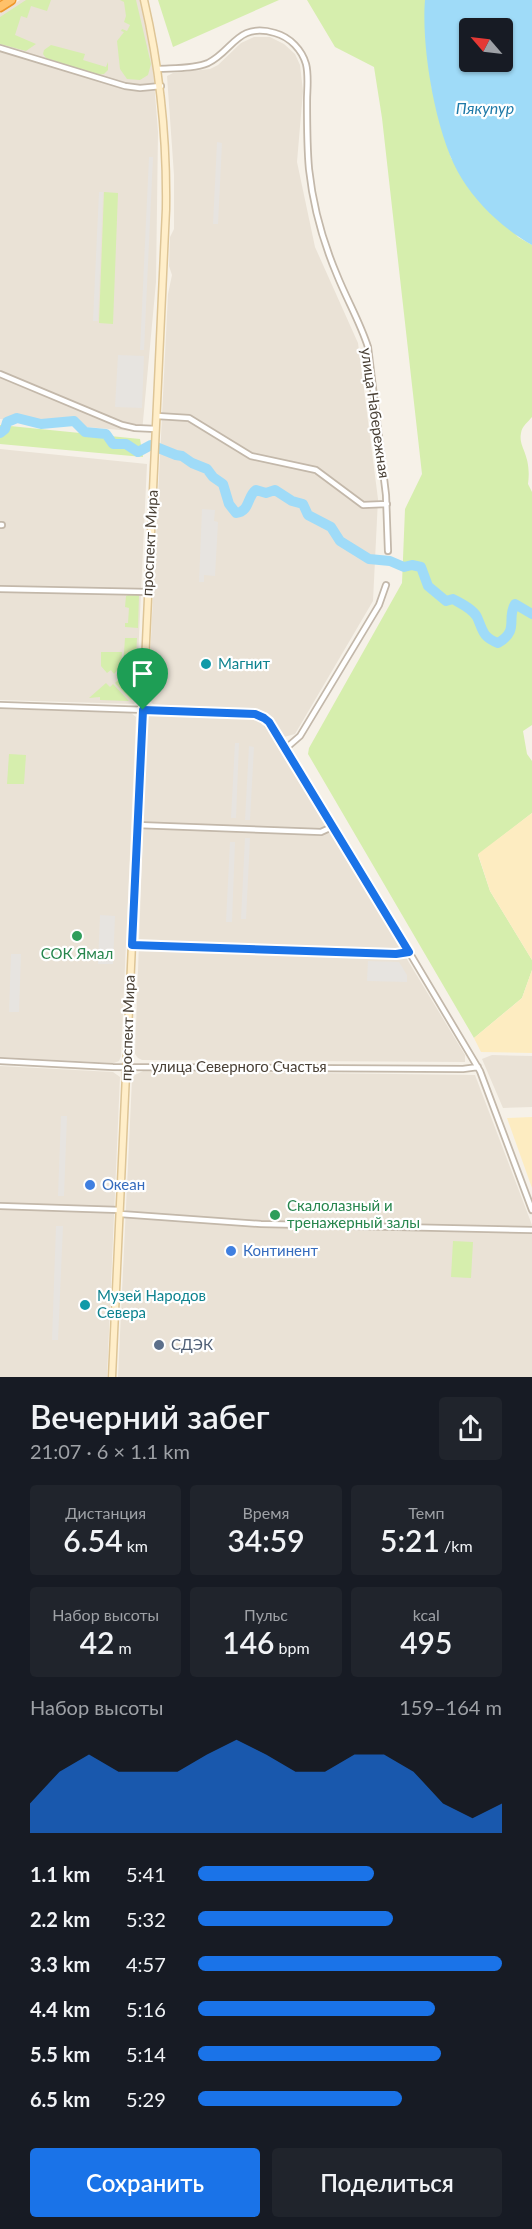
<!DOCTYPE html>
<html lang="ru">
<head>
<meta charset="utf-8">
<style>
  body { margin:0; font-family:Lato,sans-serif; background:#20242c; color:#f1f3f6; height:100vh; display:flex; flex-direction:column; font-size:22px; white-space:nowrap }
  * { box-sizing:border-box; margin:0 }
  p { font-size:20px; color:#9ea1a6 }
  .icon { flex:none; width:33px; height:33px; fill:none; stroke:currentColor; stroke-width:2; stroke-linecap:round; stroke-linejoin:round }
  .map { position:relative; height:1377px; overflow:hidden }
  .side { display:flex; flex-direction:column; background:#171b24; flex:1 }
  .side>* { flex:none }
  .needle { width:39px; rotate:298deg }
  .controls { position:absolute; left:459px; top:18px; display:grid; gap:12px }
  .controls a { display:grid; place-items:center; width:54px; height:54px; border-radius:6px; background:#171b24; box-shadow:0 2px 4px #0004; font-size:30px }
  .pin { position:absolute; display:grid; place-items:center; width:51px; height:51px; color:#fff; margin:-62px -26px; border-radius:50% 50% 50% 0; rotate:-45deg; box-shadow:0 0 6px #0007 }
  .pin .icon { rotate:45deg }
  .round { display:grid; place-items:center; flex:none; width:63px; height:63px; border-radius:6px; background:#20242c }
  .headline { display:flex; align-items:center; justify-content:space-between; height:102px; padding:0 30px }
  h1 { font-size:33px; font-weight:600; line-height:45px }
  .stats { display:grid; grid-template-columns:repeat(3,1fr); gap:9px; height:102px; padding:6px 30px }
  .stats div { display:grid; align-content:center; border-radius:6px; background:#20242c; text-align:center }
  .stats b { font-size:30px; font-weight:600 }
  .stats small { font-size:16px; font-weight:400 }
  .stats p { font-size:16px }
  .chart { height:168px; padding:12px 30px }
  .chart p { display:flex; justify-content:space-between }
  .chart svg { width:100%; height:108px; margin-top:6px; fill:#1a73e8; opacity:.7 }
  .button { display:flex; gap:12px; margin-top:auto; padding:12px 30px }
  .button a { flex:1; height:69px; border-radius:6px; background:#1a73e8; color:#fff; font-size:24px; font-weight:600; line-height:69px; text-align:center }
  .button a+a { background:#20242c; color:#f1f3f6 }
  ul { padding:0 30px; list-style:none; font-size:20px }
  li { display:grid; grid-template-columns:96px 72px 1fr; align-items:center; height:45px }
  li i { height:15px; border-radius:8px; background:#1a73e8 }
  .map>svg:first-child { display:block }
  .residential { fill:#eae2d6 }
  .green { fill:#d6eead }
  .sand { fill:#fdecc1 }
  .parking { fill:#e7e4e0 }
  .water { fill:#9fdbf8; fill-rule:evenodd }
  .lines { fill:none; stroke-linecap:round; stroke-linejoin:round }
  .river { stroke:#9fdbf8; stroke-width:10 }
  .street-casing { stroke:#c3b8aa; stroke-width:8 }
  .secondary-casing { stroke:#dec596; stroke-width:9 }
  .highway-casing { stroke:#ee962a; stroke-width:11 }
  .street { stroke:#fff; stroke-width:4.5 }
  .secondary { stroke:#ffeec9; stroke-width:6 }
  .highway { stroke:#ffc16a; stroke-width:8 }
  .route-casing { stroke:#fff; stroke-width:12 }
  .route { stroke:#1a73e8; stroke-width:8 }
  .culture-dot { fill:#0f9aa8; stroke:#fff; stroke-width:2 }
  .leisure-dot { fill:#2e9e5b; stroke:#fff; stroke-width:2 }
  .shop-dot { fill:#3f7fe0; stroke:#fff; stroke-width:2 }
  .service-dot { fill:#5c6f8a; stroke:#fff; stroke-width:2 }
  .labels { text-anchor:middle; stroke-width:4.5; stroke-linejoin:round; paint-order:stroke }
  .street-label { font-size:15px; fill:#4a4136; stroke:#fff }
  .culture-label { font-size:15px; fill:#0d838f; stroke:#fff; text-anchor:start }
  .leisure-label { font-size:15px; fill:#27864d; stroke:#fff }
  .shop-label { font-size:15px; fill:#366cbe; stroke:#fff; text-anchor:start }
  .service-label { font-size:15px; fill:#4e5e75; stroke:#fff; text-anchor:start }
  .water-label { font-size:16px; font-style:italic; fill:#1f7aa8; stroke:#fff }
</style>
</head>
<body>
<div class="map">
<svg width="532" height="1377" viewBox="0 0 532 1377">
  <rect width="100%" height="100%" fill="#f6f1e8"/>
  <path class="residential" d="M20,0h120l12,56 6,76 -2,150 -14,150 -142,-13v-406z
    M254,37h16l14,7 11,10 5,11 3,26 -6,71 18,85 43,96 20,156 -5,102 -78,133 -11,3 -12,-18 -10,-7 -108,-7 -6,-6 20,-405 4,-19 -3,-9 1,-29 4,-8v-54l-7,-99 6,-3 37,-4 8,-4 23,-22z
    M0,449l147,15 -11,237 -2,3 -134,-4z
    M0,709l131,4 5,4 -15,339 -2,5 -5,2 -114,-6z
    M152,713l101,5 8,2 138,226 66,109v7l-323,-2 -4,-2 -3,-4 12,-336z
    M492,1055l40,1v51l-29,1 -21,-49z
    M0,1066l113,6 7,5 -13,300h-107z
    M143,1071l332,4 57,150v152h-414l14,-298 3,-4z"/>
  <path class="green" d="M26,0h25l-4,11 -16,-5 -4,12 -6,-2 -6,19 21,9 -10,7 -26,-7v-27z
    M120,0h16l15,64 -3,11 -8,5 -13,-1 -7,-10 -3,-28 7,-9 -3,-1 1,-2 5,2 3,-6 -6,-3 2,-6 -2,-14z
    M158,0h121l-106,47z
    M307,0h118l2,53 5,36 19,69 67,79 14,8v172c-4,5 -10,9 -11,16 -3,15 11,21 7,51l4,8v233l-9,6 4,23 5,7v52l-54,42 12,36 42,69v10l-10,28 -48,40 -166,-284 1,-6 93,-165 3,-74 17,-35 -40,-356 -8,-51 -39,-20z
    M51,45l34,9 -2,6 23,7 2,-5v8l-4,4 -6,1 -52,-17 -3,-4 1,-4z
    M104,192l14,1 -5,131 -14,-1z
    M0,425l140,14 3,18 -143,-13z
    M128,595h11l-1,33 -13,-1v-4h3l1,-15 -4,-1 1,-11z
    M125,638h12l-3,59 -3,3 -16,-17 4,-4 -3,-4 7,-7z
    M101,652h21l-1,14 -7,8 -3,-4 -4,3 -6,-7z
    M106,683l4,4 3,-3 16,17 -29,-1v-3l-11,1z
    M9,754l17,1 -2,29h-17z
    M453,1241l20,1 -2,36 -20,-1z"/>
  <path class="sand" d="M532,813v147l-42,-69 -12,-37z
    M532,970v83l-51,-1 -7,-14 48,-40z
    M532,1117v71l-25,-70z"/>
  <path class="parking" d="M217,142l5,1 -4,81h-5z
    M149,157h4l-9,193h-4z
    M99,192h4l-5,129h-5z
    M118,355l26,1 -2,52 -27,-1z
    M202,509l13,1 -1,11 4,1 -3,54 -11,-1v7h-5z
    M235,743h4l-3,75h-5z
    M249,746l5,1 -4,73h-5z
    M245,838h5l-4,81h-5z
    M230,842h5l-3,80h-6z
    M100,915l15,1 -2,48h-15z
    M11,954h10l-2,58h-10z
    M368,961l31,1 8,13v7l-40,-1z
    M61,1116h6l-3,80h-6z
    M56,1226h7l-5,114h-6z"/>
  <path class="water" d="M425,0h107v245c-27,-15 -54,-40 -70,-66 -26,-41 -41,-131 -37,-179zM502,28v34h-32v-34z"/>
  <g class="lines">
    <path class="river" d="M0,433l5,-4 2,-7 10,-4 24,6 33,-3 11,11 21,2 7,10h13l12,8 13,-7 25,10 6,1 10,7 15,6 6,8 10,7 6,20 7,9c14,-1 11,-17 20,-23l10,3 9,-3 17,11 11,3 5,11 23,12 9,14 29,18 21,2 14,6 8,-2 9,2 7,19 18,15 7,-2c7,4 20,10 24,18 6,13 5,20 21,26 22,-13 8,-24 17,-39l17,10"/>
    <defs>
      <path id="street" d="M0,48l125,38 15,2 21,-2
        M158,69c16,-1 36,0 50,-6 25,-12 29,-41 67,-30 15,4 27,17 31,31 3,12 1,25 1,37 0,23 0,46 2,68 4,37 14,73 28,106 10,25 23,47 31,72l18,148 2,56
        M0,374l122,51 13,3 21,1
        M157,416l32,2 62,38 65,14 47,35 24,-1
        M0,525h2
        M0,589l148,3
        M0,705l235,8 20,1 9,4 70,108 146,245 52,139
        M285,749l15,-13 79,-131 7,-20
        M137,825l184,7 13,-6
        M132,945l264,9 13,-2
        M0,1061l113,6 350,2 15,-2
        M0,1206l120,4
        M120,1214l141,10 271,6"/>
      <path id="secondary" d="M112,1377l54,-1168c1,-72 -6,-140 -22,-209"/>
      <path id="highway" d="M0,7l11,-7"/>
    </defs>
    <use href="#street" class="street-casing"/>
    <use href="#secondary" class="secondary-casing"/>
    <use href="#highway" class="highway-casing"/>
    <use href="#street" class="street"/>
    <use href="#secondary" class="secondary"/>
    <use href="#highway" class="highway"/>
  </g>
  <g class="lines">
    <defs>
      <path id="route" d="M143,710l112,4 9,4 5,4 140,230 -13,2 -264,-9z"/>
    </defs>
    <use href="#route" class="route-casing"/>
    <use href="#route" class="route"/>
  </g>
  <g class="culture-dot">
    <circle cx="206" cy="664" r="6"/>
    <circle cx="85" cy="1305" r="6"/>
  </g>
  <g class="leisure-dot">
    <circle cx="77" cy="936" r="6"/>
    <circle cx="275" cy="1215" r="6"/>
  </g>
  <g class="shop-dot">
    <circle cx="90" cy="1185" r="6"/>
    <circle cx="231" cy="1251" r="6"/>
  </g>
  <circle class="service-dot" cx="159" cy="1345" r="6"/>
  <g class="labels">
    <g class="street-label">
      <text transform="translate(375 413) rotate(82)" y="5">улица Набережная</text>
      <text transform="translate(150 543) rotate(-87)" y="5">проспект Мира</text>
      <text transform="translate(128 1028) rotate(-88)" y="5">проспект Мира</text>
      <text x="239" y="1072">улица Северного Счастья</text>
    </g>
    <g class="culture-label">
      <text x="218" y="669">Магнит</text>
      <text x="97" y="1301">Музей Народов<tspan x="97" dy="17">Севера</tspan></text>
    </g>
    <g class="leisure-label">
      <text x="77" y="959">СОК Ямал</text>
      <text x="287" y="1211" text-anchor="start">Скалолазный и<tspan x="287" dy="17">тренажерный залы</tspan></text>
    </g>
    <g class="shop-label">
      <text x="102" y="1190">Океан</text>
      <text x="243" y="1256">Континент</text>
    </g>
    <g class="service-label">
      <text x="171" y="1350">СДЭК</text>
    </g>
    <g class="water-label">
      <text x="485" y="114">Пякупур</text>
    </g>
  </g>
</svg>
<div class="controls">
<a><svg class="needle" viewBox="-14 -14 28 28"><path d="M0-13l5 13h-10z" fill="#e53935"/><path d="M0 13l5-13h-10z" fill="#9ea1a6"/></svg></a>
</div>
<div class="pin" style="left:143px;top:710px;background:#1e9e55"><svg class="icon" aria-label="arrive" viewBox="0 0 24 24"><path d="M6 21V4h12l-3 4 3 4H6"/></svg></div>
</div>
<section class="side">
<div class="headline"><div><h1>Вечерний забег</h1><p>21:07 · 6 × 1.1 km</p></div><a class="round"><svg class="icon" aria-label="share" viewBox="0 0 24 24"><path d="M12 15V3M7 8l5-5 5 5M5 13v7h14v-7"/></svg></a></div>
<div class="stats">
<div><p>Дистанция</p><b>6.54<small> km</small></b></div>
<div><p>Время</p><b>34:59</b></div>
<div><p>Темп</p><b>5:21<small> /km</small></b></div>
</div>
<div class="stats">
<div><p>Набор высоты</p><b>42<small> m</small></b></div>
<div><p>Пульс</p><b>146<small> bpm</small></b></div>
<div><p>kcal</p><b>495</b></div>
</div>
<div class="chart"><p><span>Набор высоты</span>159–164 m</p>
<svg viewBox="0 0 160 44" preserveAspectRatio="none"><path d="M0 44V32L10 19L20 12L30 19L40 19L50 19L60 12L70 6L80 12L90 19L100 19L110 12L120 12L130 19L140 32L150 38L160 32V44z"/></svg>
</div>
<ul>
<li><b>1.1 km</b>5:41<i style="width:58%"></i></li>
<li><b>2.2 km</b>5:32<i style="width:64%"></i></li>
<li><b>3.3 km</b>4:57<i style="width:100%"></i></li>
<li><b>4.4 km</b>5:16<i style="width:78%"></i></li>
<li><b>5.5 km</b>5:14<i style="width:80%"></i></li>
<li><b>6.5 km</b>5:29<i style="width:67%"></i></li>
</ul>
<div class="button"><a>Сохранить</a><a>Поделиться</a></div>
</section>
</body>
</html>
